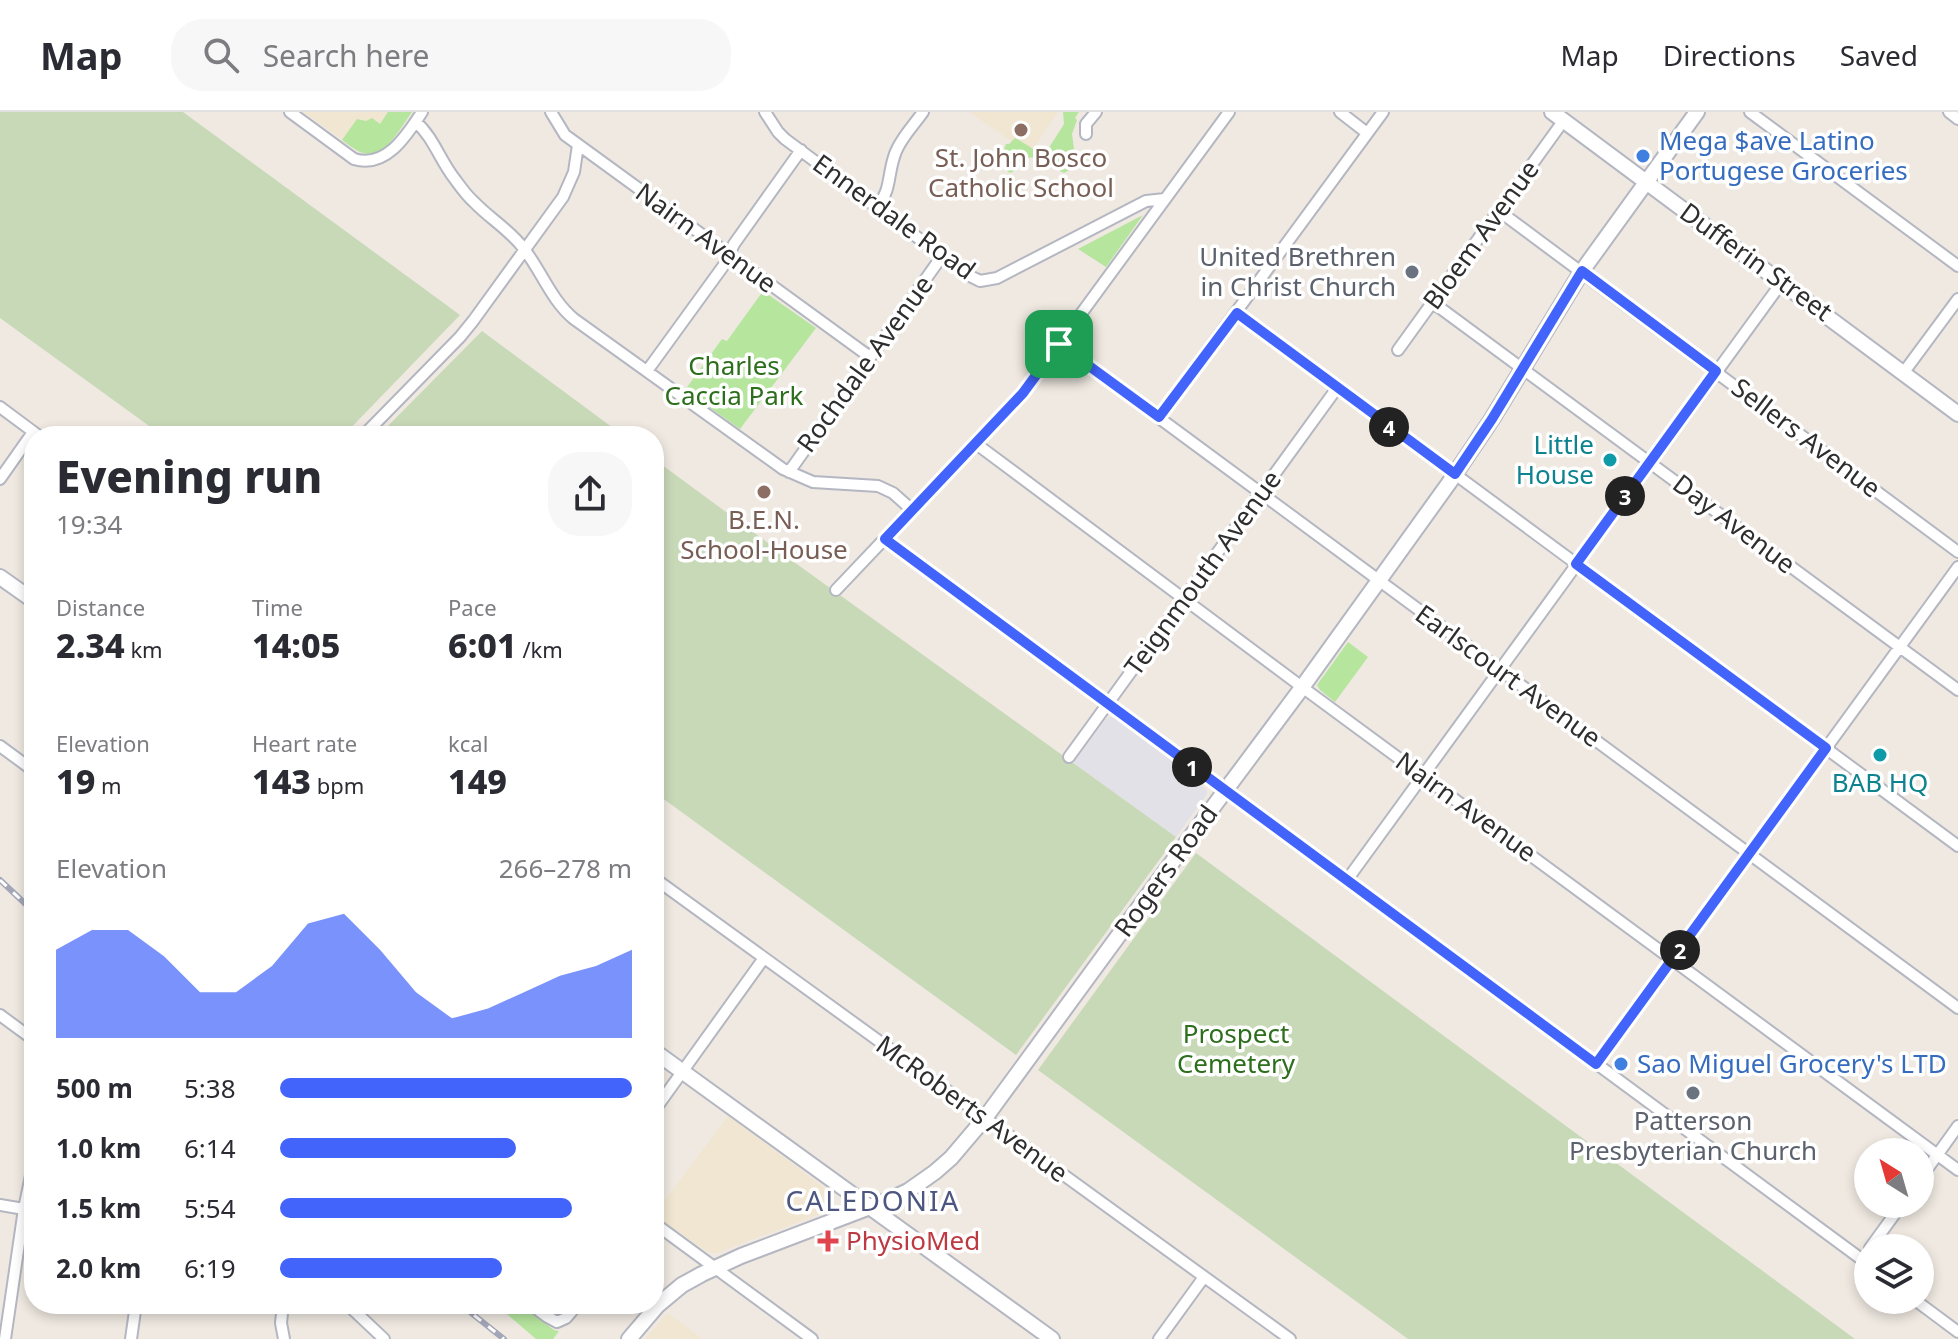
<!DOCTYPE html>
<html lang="en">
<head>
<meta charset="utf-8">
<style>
  body { margin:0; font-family:"Noto Sans",sans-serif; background:#f7f7f7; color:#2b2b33; height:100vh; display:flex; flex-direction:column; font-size:30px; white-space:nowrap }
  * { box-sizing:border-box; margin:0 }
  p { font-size:26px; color:#7c7c81 }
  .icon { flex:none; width:44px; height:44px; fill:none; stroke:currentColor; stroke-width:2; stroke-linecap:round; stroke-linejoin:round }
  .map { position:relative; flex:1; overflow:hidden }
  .details { position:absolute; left:24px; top:314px; width:640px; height:888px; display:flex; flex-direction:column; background:#fff; border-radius:32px; box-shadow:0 4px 12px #0003 }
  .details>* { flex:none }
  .needle { width:52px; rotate:323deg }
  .tools { position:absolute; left:1854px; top:1026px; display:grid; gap:16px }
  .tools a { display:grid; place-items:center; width:80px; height:80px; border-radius:50%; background:#fff; box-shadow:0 4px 12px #0003; font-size:40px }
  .pin { position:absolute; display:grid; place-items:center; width:68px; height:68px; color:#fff; margin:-34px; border-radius:16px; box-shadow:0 4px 12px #0006 }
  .km { position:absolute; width:40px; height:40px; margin:-20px; border-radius:50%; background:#222; color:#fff; font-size:22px; line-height:40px; text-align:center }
  .round { display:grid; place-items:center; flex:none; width:84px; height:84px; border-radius:32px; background:#f7f7f7 }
  .head { display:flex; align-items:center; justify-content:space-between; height:136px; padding:0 32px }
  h1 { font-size:44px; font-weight:800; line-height:60px }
  .stats { display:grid; grid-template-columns:repeat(3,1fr); gap:12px; height:136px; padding:8px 32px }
  .stats div { display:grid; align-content:center }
  .stats b { font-size:34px; font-weight:800 }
  .stats small { font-size:22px; font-weight:400 }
  .stats p { font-size:22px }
  .chart { height:224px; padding:16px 32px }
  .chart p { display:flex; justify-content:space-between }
  .chart svg { width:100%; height:144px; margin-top:8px; fill:#4264fb; opacity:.7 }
  ul { padding:0 32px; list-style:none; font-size:26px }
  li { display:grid; grid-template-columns:128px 96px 1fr; align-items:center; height:60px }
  li i { height:20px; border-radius:10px; background:#4264fb }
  header { display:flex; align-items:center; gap:48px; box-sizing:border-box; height:112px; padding:0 40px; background:#fff; border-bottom:2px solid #e1e1e2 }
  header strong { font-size:38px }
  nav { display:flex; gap:44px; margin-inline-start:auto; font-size:28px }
  .search { width:560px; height:72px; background:#f7f7f7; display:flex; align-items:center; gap:20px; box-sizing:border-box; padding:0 28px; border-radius:32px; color:#7c7c81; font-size:30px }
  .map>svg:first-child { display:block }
  .industrial { fill:#e3e1e8 }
  .education { fill:#f0e6d1 }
  .green { fill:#b6e59e }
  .cemetery { fill:#c8d9b8 }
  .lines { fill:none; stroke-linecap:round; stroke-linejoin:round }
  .street-casing { stroke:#b4b7c1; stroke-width:14 }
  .secondary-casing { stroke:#b4b7c1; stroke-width:18 }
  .street { stroke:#fff; stroke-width:10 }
  .secondary { stroke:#fff; stroke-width:14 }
  .rail-casing { stroke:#a3a6b8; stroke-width:6 }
  .rail { stroke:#fff; stroke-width:3; stroke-dasharray:9; stroke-linecap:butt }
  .route-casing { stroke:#fff; stroke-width:16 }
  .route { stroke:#4264fb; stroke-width:10 }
  .education-dot { fill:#8d6e63; stroke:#fff; stroke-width:3 }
  .shop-dot { fill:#3f7fe0; stroke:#fff; stroke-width:3 }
  .worship-dot { fill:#6b7280; stroke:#fff; stroke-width:3 }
  .culture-dot { fill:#0f9aa8; stroke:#fff; stroke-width:3 }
  .health-dot { fill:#e0444e; stroke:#fff; stroke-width:3 }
  .labels { text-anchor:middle; stroke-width:7; stroke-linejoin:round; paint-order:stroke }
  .shop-label { font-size:26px; fill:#366cbe; stroke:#fff; text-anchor:start }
  .education-label { font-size:26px; fill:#785e54; stroke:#fff }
  .street-label { font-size:26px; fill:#2e2e2e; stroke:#fff }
  .worship-label { font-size:26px; fill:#5b616d; stroke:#fff; text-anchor:end }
  .park-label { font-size:26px; fill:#2c6e1b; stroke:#fff }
  .culture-label { font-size:26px; fill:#0d838f; stroke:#fff; text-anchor:end }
  .health-label { font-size:26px; fill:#be3a42; stroke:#fff; text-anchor:start }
  .neighbourhood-label { font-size:28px; letter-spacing:2px; fill:#4d5680; stroke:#fff }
</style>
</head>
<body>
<header>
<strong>Map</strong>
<div class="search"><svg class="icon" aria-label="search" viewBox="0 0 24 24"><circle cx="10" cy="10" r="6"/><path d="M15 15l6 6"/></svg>Search here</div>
<nav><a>Map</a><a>Directions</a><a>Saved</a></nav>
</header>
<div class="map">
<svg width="1958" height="1227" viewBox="0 0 1958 1227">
  <rect width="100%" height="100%" fill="#efe9e1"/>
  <path class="industrial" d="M1109,605l6,1 64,47 -1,4 29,21v4l-31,43 -103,-74 32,-43z"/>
  <path class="education" d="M303,0h109l-24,32 -7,7 -11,3 -10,-2z
    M969,0h89l-24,36 -17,-3z
    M728,1004l106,79 -4,15 -113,43h-8l-55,-38z
    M667,1201l20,14 15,12h-57z"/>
  <path class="green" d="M388,0h24c-12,16 -29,52 -54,39 -5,-3 -11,-7 -16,-11l15,-21 9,2 6,-3 8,6z
    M1063,0h16l-4,6 2,2 -5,14 2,15 12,4 1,7 -23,13c-11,-7 -10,-9 -23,-2l-6,-14 -13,2 2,7 -14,7 -5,-4 -2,-17 3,-8h3l6,-6c10,5 19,13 30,16l19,-30z
    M1143,103l-37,52 -28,-18z
    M763,179l53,37 -76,101 -55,-39 37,-51 5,2z
    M1348,530l20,15 -33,45 -15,-12 -3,-5z
    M495,1192h26l33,26 5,1 -6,8h-17z"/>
  <path class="cemetery" d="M0,0h183l277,203 -117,121h-180l-163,-118z
    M482,219l142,105h-246z
    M654,347l133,98 389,280 -160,218 -362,-263z
    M1196,741l4,3 655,483h-447l-370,-269z"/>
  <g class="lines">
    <defs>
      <path id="street" d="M290,0l64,47c32,10 53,-24 68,-47
        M551,0l14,23 305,222
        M765,0l13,20 7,7 183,136 12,6 17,-3 149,-77 19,-2
        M1340,0l27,21
        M1750,0l208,154
        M1949,0l9,7
        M416,10c17,15 24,38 38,56 6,8 12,17 20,24 15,16 36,28 50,47 18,23 27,51 50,70l209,150 30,13 65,4 15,7 19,17
        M1086,22v-10l10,-12
        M877,96c15,-20 10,-32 18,-54 5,-15 19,-29 28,-42
        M1499,99l459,341
        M1432,190l526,388
        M1237,201l721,533
        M1059,232l899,664
        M1398,238l166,-230
        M647,259l77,-106 10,-21 67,-94
        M1904,260l54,-73
        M0,295l39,29
        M1159,305l224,-305
        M363,324l97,-99 13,-16 90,-124 11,-25 4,-27
        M975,331l327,244 656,483
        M789,360l153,-216
        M0,367l33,-47
        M885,427l983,725
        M836,478l187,-197 206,-281
        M0,634l34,25
        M1069,645l268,-369
        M654,766l636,461
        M1347,768l435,-598
        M0,903l34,25
        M1596,952l362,-497
        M654,999l110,-153
        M1920,1067l38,-53
        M0,1093l24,4
        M654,1111l158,116
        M1870,1136l32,-44
        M1915,1188l43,32
        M283,1192l-2,19 3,16
        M347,1192l37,35
        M530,1192l16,12 11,6 9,-4 12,-14
        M5,1227l19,-130 10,-48
        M131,1227l5,-35
        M1159,1227l45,-62"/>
      <path id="secondary" d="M1552,0l406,302
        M0,465l34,24
        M654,939l398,288
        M629,1227l29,-34 24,-20 20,-11 39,-18 150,-57 17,-8 27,-19 16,-14 34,-40 202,-276 111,-149 151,-210 43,-64 90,-148 115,-159"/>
    </defs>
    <use href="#street" class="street-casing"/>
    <use href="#secondary" class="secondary-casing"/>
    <use href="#street" class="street"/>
    <use href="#secondary" class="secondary"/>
    <defs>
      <path id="rail" d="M0,768l34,32
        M460,1192l44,35"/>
    </defs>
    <use href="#rail" class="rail-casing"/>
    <use href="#rail" class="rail"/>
  </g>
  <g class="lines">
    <defs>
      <path id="route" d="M1582,159l134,100 -140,193 250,184 -230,316 -711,-525 138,-146 36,-49 100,73 78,-104 218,161 37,-55z"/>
    </defs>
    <use href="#route" class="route-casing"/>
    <use href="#route" class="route"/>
  </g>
  <g class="education-dot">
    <circle cx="1021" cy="18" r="8"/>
    <circle cx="764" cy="380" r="8"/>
  </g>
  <g class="shop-dot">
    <circle cx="1643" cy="44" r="8"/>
    <circle cx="1621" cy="952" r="8"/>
  </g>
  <g class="worship-dot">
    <circle cx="1412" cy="160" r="8"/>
    <circle cx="1693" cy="981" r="8"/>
  </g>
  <g class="culture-dot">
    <circle cx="1610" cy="348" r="8"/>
    <circle cx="1880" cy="643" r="8"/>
  </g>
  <path class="health-dot" d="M824 1117h8v8h8v8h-8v8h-8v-8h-8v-8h8z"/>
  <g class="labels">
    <g class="shop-label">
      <text x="1659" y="38">Mega $ave Latino<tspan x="1659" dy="30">Portugese Groceries</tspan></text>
      <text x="1637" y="961">Sao Miguel Grocery's LTD</text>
    </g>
    <g class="education-label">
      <text x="1021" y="55">St. John Bosco<tspan x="1021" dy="30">Catholic School</tspan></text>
      <text x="764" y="417">B.E.N.<tspan x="764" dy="30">School-House</tspan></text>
    </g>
    <g class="street-label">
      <text transform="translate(894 105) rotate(36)" y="9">Ennerdale Road</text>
      <text transform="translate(1481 123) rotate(-54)" y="9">Bloem Avenue</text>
      <text transform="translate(706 126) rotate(36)" y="9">Nairn Avenue</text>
      <text transform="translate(1756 150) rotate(36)" y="9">Dufferin Street</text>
      <text transform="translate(865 252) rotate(-54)" y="9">Rochdale Avenue</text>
      <text transform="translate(1806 326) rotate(37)" y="9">Sellers Avenue</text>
      <text transform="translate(1734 412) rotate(37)" y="9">Day Avenue</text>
      <text transform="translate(1203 461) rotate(-54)" y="9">Teignmouth Avenue</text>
      <text transform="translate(1508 564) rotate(36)" y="9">Earlscourt Avenue</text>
      <text transform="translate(1466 695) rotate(36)" y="9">Nairn Avenue</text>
      <text transform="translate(1166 759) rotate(-54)" y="9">Rogers Road</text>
      <text transform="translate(972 997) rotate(36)" y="9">McRoberts Avenue</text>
    </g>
    <g class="worship-label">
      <text x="1396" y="154">United Brethren<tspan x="1396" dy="30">in Christ Church</tspan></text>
      <text x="1693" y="1018" text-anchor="middle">Patterson<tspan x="1693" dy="30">Presbyterian Church</tspan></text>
    </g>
    <g class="park-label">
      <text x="734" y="263">Charles<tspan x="734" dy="30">Caccia Park</tspan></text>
      <text x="1236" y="931">Prospect<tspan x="1236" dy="30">Cemetery</tspan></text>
    </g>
    <g class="culture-label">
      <text x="1594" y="342">Little<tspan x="1594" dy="30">House</tspan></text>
      <text x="1880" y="680" text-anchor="middle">BAB HQ</text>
    </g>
    <g class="health-label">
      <text x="846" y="1138">PhysioMed</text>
    </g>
    <g class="neighbourhood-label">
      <text x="873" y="1099">CALEDONIA</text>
    </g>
  </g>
</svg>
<div class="tools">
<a><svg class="needle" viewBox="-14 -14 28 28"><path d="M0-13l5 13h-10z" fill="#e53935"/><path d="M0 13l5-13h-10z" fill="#7c7c81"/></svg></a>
<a><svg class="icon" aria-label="layers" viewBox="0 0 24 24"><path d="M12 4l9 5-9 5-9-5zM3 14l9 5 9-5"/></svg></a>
</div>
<div class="pin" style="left:1059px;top:232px;background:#1e9e55"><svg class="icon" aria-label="arrive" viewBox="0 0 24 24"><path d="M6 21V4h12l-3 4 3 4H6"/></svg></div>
<b class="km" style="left:1192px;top:655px">1</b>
<b class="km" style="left:1680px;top:838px">2</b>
<b class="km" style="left:1625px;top:384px">3</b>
<b class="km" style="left:1389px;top:315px">4</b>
<section class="details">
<div class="head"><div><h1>Evening run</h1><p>19:34</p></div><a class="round"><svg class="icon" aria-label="share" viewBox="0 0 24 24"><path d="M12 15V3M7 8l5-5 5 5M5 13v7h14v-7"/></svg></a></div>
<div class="stats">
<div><p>Distance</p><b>2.34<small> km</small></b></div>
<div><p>Time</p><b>14:05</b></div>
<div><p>Pace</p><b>6:01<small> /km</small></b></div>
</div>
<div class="stats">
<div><p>Elevation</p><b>19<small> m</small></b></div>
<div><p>Heart rate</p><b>143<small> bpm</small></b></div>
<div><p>kcal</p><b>149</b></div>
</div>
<div class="chart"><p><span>Elevation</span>266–278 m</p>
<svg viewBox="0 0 160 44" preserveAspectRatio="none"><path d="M0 44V17L10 11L20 11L30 19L40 30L50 30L60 22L70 9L80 6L90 17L100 30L110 38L120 35L130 30L140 25L150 22L160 17V44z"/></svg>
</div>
<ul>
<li><b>500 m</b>5:38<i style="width:100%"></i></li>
<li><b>1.0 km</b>6:14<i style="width:67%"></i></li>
<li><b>1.5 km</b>5:54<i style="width:83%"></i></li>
<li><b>2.0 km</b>6:19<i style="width:63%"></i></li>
</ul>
</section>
</div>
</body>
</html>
